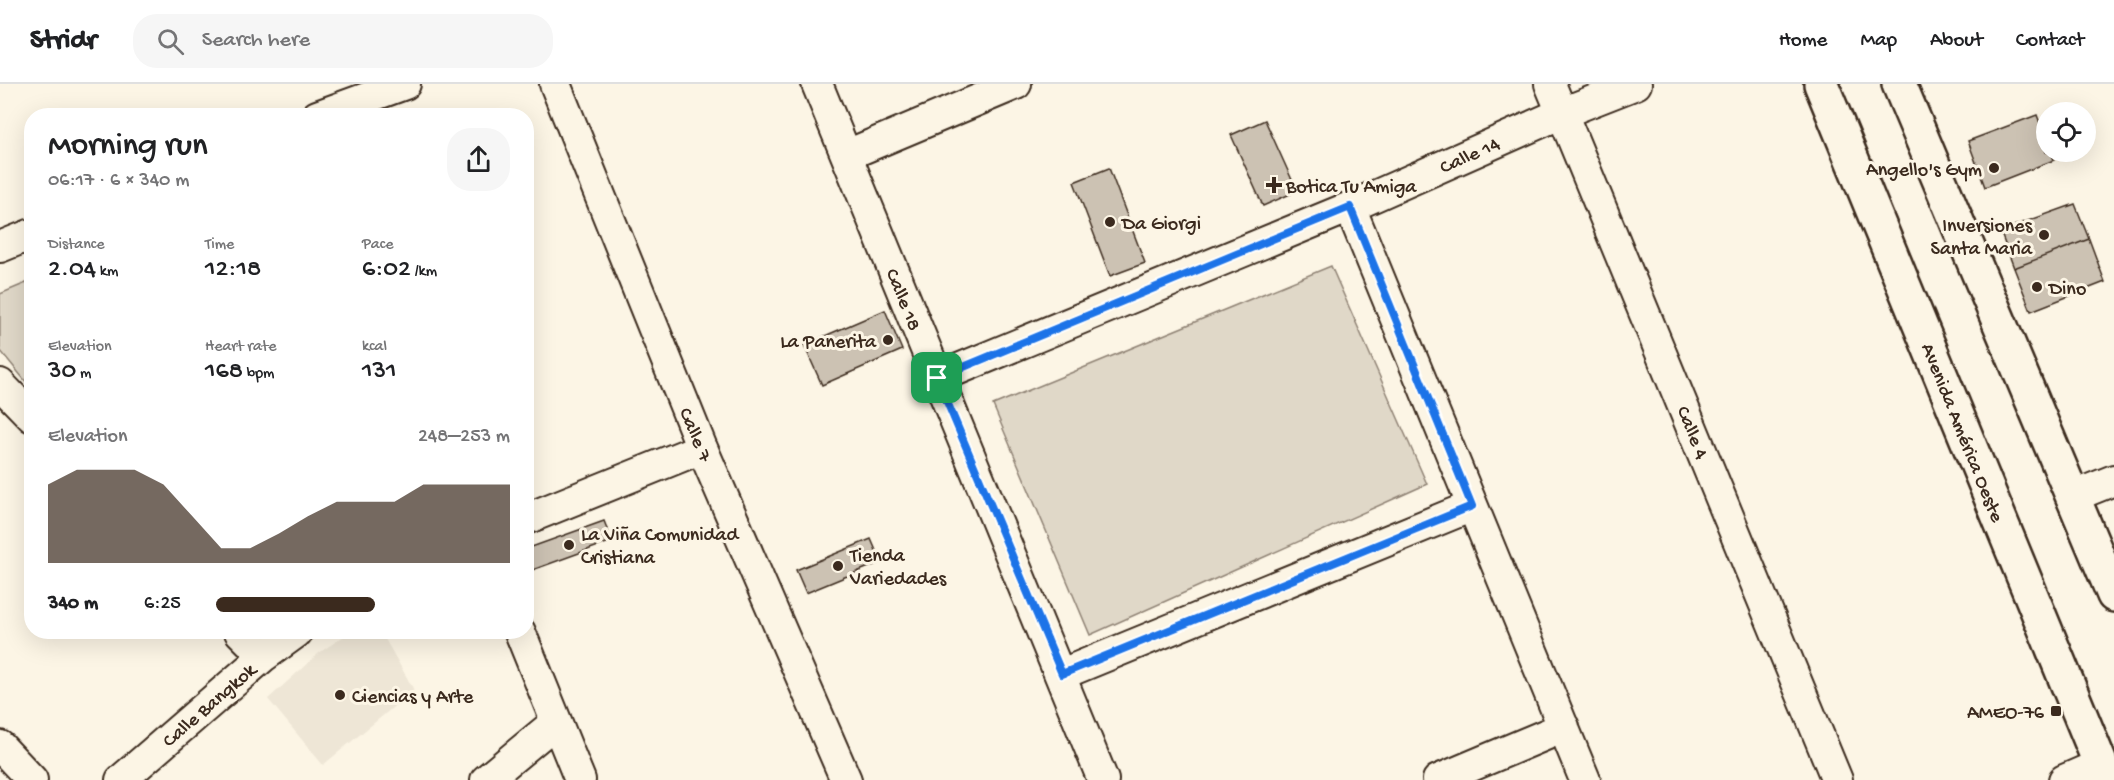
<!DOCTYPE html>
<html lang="en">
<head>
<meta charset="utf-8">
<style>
  body { margin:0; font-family:"Gochi Hand",sans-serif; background:#f6f6f6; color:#202124; height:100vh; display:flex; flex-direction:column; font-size:22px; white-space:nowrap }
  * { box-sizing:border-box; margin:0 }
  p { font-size:20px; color:#757577 }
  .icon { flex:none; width:33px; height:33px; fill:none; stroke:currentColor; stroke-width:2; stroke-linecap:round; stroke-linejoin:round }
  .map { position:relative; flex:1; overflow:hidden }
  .drawer { position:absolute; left:24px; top:24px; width:510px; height:531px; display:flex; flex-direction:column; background:#fff; border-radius:24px; box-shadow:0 6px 24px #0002 }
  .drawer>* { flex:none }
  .controls { position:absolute; left:2036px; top:18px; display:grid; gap:12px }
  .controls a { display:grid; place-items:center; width:60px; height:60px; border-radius:50%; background:#fff; box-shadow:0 6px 24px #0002; font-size:30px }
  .pin { position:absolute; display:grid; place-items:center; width:51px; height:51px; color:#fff; margin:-26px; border-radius:12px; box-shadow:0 3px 9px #0006 }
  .round { display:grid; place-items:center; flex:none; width:63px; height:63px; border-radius:24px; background:#f6f6f6 }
  .overview { display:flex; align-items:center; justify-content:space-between; height:102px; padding:0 24px }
  h1 { font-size:33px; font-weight:600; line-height:45px }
  .figures { display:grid; grid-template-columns:repeat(3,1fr); gap:9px; height:102px; padding:6px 24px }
  .figures div { display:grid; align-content:center }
  .figures b { font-size:26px; font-weight:600 }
  .figures small { font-size:16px; font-weight:400 }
  .figures p { font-size:16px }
  .chart { height:168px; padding:12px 24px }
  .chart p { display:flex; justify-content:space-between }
  .chart svg { width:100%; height:108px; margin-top:6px; fill:#3b2a1e; opacity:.7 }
  ul { padding:0 24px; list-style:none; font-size:20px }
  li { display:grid; grid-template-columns:96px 72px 1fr; align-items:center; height:45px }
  li i { height:15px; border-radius:8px; background:#3b2a1e }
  header { display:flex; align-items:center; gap:36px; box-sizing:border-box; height:84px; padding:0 30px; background:#fff; border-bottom:2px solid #e0e0e0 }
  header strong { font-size:28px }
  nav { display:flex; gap:33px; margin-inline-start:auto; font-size:21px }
  .search { width:420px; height:54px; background:#f6f6f6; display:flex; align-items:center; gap:15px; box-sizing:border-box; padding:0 21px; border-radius:24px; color:#757577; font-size:22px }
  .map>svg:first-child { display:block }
  .built { fill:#eee6d6 }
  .green { fill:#e0d8c8; stroke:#8e8173; stroke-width:1.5 }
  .building { fill:#ccc2b3; stroke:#3b2a1e; stroke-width:1.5 }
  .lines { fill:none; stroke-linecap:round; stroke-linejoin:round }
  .street-casing { stroke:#3b2a1e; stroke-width:34 }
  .primary-casing { stroke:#3b2a1e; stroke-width:38 }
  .street { stroke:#fcf5e5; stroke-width:30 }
  .primary { stroke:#fcf5e5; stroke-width:33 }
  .route-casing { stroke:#fff; stroke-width:12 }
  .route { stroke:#1a73e8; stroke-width:8 }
  .poi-dot { fill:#3b2a1e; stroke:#fcf5e5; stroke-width:2 }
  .labels { text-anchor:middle; stroke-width:6; stroke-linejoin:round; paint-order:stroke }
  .street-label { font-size:20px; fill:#3b2a1e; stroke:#fcf5e5 }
  .poi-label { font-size:20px; fill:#3b2a1e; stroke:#fcf5e5; text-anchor:start }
</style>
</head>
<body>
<header>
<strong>Stridr</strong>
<div class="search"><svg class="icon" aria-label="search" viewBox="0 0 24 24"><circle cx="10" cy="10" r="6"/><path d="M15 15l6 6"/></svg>Search here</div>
<nav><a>Home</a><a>Map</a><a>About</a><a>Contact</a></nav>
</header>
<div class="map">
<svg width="2114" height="696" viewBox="0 0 2114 696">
  <rect width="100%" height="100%" fill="#fcf5e5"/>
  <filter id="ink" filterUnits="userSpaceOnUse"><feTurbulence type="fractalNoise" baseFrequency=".0167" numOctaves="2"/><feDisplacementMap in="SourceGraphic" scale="12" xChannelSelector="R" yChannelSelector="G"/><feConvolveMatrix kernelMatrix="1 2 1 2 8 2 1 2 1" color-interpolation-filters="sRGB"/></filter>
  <g filter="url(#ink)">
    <path class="built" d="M350,548h31l33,58 -91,75 -55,-66 51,-46z"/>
    <path class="green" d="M1331,182l96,218 -337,151 -97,-230z
      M31,197v107l-31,-38v-56z"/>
    <path class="building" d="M2037,31l9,24v13h5l3,8 -69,27 -17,-46z
      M1265,36l32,71 -34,15 -32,-71z
      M1109,84l36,95 -35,13 -36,-94z
      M2075,120l14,35 -75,29 -14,-37z
      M2089,155l16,43 -74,29 -17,-43z
      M885,226l17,40 -80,35 -18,-40z
      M604,437l8,20 -85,31 -1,-23z
      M871,455l10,23 -75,31 -10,-23z"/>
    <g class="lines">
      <defs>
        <path id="street" d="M555,0l147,364 144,332
          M817,0l286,696
          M1550,0l287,696
          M317,32l88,-32
          M847,71l169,-71
          M1350,123l235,573
          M0,163l32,-13
          M937,294l413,-171 212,-94 74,-29
          M0,300l32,33
          M2074,412l40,-16
          M526,435l176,-71
          M240,548l24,24
          M520,548l60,148
          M1062,590l410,-168
          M0,662l32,34
          M121,696l143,-124 33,-24
          M486,696l70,-58
          M1438,696l126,-53
          M2064,696l37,-16"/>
        <path id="primary" d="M1821,0l286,696
          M1899,0l215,511"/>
      </defs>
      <use href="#street" class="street-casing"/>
      <use href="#primary" class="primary-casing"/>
      <use href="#street" class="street"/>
      <use href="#primary" class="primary"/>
    </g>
  </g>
  <g class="lines" filter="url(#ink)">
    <defs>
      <path id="route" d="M1350,123l122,299 -410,168 -125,-296z"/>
    </defs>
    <use href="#route" class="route-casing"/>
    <use href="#route" class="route"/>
  </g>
  <g class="poi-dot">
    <circle cx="1994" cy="84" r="6"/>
    <path d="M1271 92h6v6h6v6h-6v6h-6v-6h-6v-6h6z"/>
    <circle cx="1110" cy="138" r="6"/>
    <circle cx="2044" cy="151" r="6"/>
    <circle cx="2037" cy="203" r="6"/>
    <circle cx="888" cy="256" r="6"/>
    <circle cx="569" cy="461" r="6"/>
    <circle cx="838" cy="482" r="6"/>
    <circle cx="340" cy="611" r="6"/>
    <rect x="2050" y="621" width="12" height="12" rx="3"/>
  </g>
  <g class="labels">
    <g class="street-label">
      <text transform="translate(1469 70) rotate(-24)" y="7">Calle 14</text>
      <text transform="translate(905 215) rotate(68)" y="7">Calle 18</text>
      <text transform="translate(1694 348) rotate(68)" y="7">Calle 4</text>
      <text transform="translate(1964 348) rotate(68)" y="7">Avenida América Oeste</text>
      <text transform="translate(697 350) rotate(67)" y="7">Calle 7</text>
      <text transform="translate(208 620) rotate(-41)" y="7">Calle Bangkok</text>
    </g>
    <g class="poi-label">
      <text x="1982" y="91" text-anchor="end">Angello's Gym</text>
      <text x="1286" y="108">Botica Tu Amiga</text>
      <text x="1122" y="145">Da Giorgi</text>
      <text x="2032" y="147" text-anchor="end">Inversiones<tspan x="2032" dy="23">Santa Maria</tspan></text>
      <text x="2049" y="210">Dino</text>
      <text x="876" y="263" text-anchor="end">La Panerita</text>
      <text x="581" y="456">La Viña Comunidad<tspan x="581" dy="23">Cristiana</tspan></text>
      <text x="850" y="477">Tienda<tspan x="850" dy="23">Variedades</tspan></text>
      <text x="352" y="618">Ciencias y Arte</text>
      <text x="2044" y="634" text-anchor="end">AMEO-76</text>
    </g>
  </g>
</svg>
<div class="controls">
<a><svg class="icon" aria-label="locate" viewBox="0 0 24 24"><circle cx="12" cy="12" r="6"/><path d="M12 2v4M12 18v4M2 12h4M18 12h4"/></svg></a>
</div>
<div class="pin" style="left:937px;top:294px;background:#1e9e55"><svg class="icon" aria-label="arrive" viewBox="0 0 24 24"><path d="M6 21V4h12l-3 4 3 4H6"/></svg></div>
<section class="drawer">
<div class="overview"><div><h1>Morning run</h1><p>06:17 · 6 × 340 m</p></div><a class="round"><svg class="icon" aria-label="share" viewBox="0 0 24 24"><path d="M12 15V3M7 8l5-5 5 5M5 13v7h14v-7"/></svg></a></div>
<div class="figures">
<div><p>Distance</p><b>2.04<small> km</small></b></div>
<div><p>Time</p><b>12:18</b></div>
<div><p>Pace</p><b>6:02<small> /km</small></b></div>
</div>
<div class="figures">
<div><p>Elevation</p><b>30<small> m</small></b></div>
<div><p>Heart rate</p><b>168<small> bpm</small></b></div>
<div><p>kcal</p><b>131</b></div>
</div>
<div class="chart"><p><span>Elevation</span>248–253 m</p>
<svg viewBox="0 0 160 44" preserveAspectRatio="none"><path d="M0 44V12L10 6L20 6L30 6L40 12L50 25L60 38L70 38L80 32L90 25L100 19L110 19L120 19L130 12L140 12L150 12L160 12V44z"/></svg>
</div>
<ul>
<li><b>340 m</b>6:25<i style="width:54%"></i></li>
</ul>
</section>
</div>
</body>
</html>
